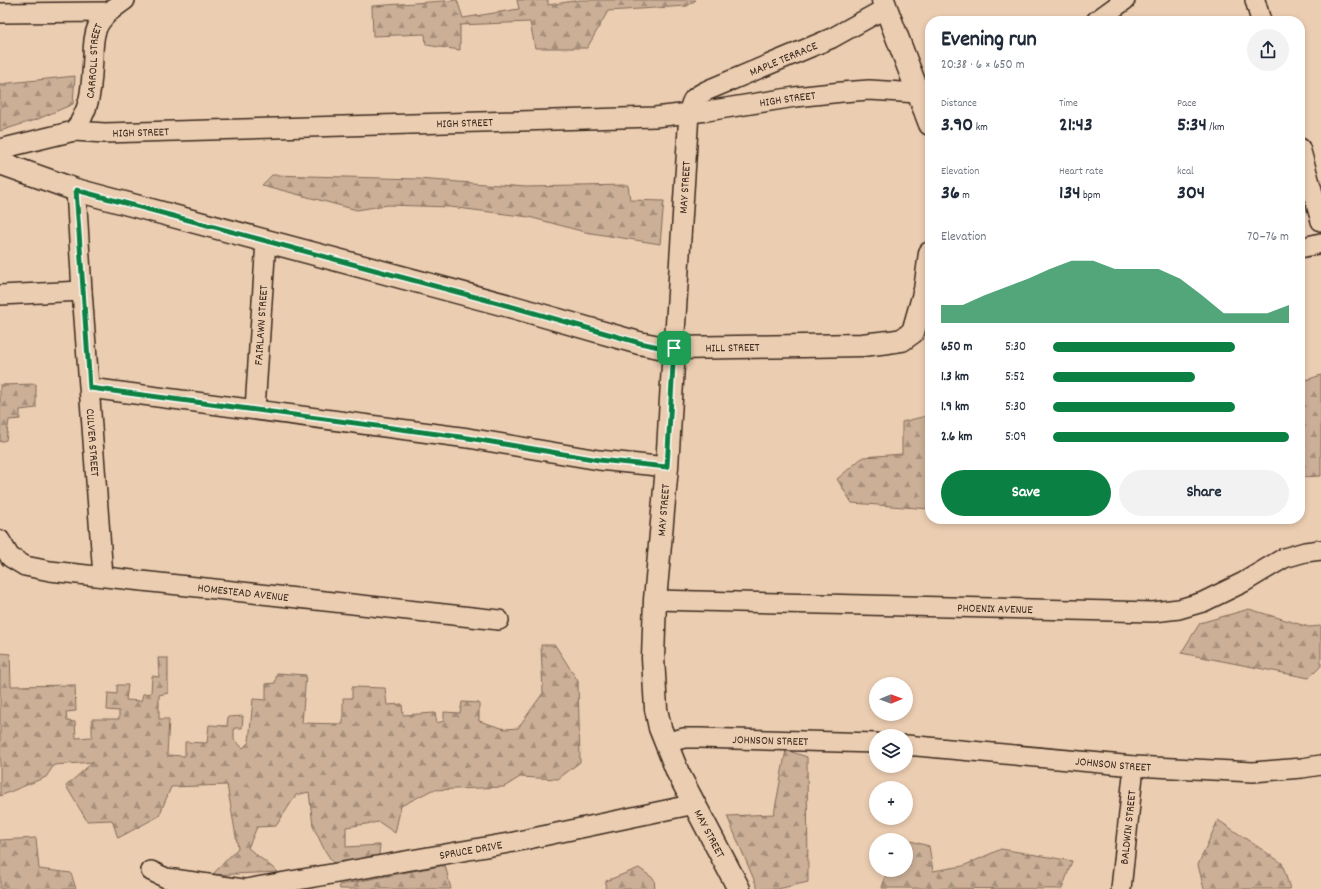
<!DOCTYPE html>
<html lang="en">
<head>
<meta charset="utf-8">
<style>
  body { margin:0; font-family:Dekko,sans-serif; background:#f2f2f3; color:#1f2937; height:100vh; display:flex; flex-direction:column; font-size:15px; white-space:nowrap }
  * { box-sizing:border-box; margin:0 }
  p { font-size:13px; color:#747a83 }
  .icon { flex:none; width:22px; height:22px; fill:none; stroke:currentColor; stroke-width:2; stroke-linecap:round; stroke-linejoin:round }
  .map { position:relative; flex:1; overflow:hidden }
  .panel { position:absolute; left:925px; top:16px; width:380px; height:508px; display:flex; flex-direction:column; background:#fff; border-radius:16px; box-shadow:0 2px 6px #0003 }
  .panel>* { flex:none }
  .needle { width:26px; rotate:89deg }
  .fabs { position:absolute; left:869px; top:677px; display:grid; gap:8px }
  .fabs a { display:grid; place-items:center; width:44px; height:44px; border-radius:50%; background:#fff; box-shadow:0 2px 6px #0003; font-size:20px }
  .pin { position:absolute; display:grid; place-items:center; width:34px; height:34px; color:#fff; margin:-17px; border-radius:8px; box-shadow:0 2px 6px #0006 }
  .round { display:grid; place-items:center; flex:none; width:42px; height:42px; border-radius:21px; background:#f2f2f3 }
  .headline { display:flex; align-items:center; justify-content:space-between; height:68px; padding:0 16px }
  h1 { font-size:22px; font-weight:700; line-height:30px }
  .figures { display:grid; grid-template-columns:repeat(3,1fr); gap:6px; height:68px; padding:4px 16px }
  .figures div { display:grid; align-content:center }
  .figures b { font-size:20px; font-weight:700 }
  .figures small { font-size:11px; font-weight:400 }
  .figures p { font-size:11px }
  .chart { height:112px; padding:8px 16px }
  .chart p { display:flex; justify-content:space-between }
  .chart svg { width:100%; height:72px; margin-top:4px; fill:#0b8043; opacity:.7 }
  .cta { display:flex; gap:8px; margin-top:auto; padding:8px 16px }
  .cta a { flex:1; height:46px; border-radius:24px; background:#0b8043; color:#fff; font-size:16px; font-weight:700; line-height:46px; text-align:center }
  .cta a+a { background:#f2f2f3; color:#1f2937 }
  ul { padding:0 16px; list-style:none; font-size:13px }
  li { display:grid; grid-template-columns:64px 48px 1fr; align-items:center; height:30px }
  li i { height:10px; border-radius:5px; background:#0b8043 }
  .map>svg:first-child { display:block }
  .forest { fill:url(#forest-firs); stroke:#836c5a }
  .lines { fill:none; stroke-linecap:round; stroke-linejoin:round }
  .minor-casing { stroke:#3b2a1e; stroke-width:22 }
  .tertiary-casing { stroke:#3b2a1e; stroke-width:25 }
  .minor { stroke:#ebcdb1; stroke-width:19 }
  .tertiary { stroke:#ebcdb1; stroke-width:22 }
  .route-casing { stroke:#fff; stroke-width:8 }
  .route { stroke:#0b8043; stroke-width:5 }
  .labels { text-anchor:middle; stroke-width:3; stroke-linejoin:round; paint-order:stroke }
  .street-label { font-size:12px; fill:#3b2a1e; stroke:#ebcdb1 }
</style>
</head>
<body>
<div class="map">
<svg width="1321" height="889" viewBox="0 0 1321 889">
  <defs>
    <pattern id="forest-firs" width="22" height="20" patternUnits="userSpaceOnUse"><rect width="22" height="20" fill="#cbaf97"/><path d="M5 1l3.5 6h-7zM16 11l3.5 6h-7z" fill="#a68f7b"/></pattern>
  </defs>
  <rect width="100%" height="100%" fill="#ebcdb1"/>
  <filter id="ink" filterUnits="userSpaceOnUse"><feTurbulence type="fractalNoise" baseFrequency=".025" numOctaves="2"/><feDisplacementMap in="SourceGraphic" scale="8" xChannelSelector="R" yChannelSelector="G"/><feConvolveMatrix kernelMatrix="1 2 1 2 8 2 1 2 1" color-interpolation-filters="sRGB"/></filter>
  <g filter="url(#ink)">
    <path class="forest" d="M457,0l6,18 56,-9 -2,-9h31v5l32,-5h116l-9,6 -79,5 -21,37h-52l-5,-26 -70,3v25l-34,-5 -1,-11 -52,2 -1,-30z
      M75,76l-2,28 -35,15 -38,12v-47z
      M272,175l146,4 108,8 102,-2 2,15 34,1 -4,43 -75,-12 -56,-15 -79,-10 -62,-2 -31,5 -95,-25z
      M1321,375v101l-21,1v-95z
      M36,384v24l-16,2v9l-11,1 -3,20 -6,2v-57z
      M930,415v94l-78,-6 -15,-24 26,-22 39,-3v-32z
      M1249,609l60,18 12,-1v40l-12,12 -128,-25 19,-30z
      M541,645h14l23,36 2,81 -22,17 -38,-2 -16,10 -72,3 -31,16 -6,27 -16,-11 -33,5v20l34,-2 -2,17 -41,7 -13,-20 -11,-23 -4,-34 -13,3 -20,31 -19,1 -9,21 30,24 -66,3 26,-27 -11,-63 -56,2 -12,29 -41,22 -6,-18 -25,1 -21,-35 27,-24 -39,3 -8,12 -46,19v-143l10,1 1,32 64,-1 1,26 -10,1 1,9 8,1 1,16 16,-1v-18h27v-8l-12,-1 1,-17 9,1v-9h11l-2,15 15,1 2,-7 8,-1 1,-17 7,1 -1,-19h10v35l-9,2v24h10l-2,36 18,1v-14l22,1 2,-18 18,1 1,-9 15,-1 -1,12h-8v12l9,8 6,-6 4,-43 13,1v-16l9,-1 2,-10 29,2 -4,48 41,1v-26h9v-11l33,1 2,17 15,-1 1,11 32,-2 2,10 7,-2v-9l16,1 2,-11 17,1v18l26,8 13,-1 25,-35z
      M786,750l21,7 1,125 -30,7h-20l-31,-73 47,-2z
      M1218,820l64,43 8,26h-86l-6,-24z
      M896,837l33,9 4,25 30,-5 38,-17 71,12 -10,28 -180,-1 5,-18h19v-30h-10z
      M36,838l3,31 32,4 5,16h-76v-49z
      M445,865l6,24h-111l-1,-4z
      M639,868l15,11 1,10h-50l1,-8z"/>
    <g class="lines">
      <defs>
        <g id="minor">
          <path d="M1255,0l6,21"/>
          <path d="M0,13l108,-1"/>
          <path d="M1096,21l29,-21"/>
          <path id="s1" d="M74,131c18,-25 17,-43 19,-73 0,-9 0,-21 4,-30 5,-12 17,-20 28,-28"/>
          <path d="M1300,148l21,73"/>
          <path id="s2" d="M0,149l74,-18 31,2 550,-16 52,-6 88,-14 47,-5 27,-2 49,3 12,-2"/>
          <path id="s3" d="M76,190l6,101 21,285"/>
          <path d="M1300,248l21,-5"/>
          <path d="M0,295l82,-4"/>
          <path id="s4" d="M674,348l15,-235c2,-15 5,-16 19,-23l124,-52 54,-30"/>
          <path d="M90,388l378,50 131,22 68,7"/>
          <path id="s5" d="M255,409l11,-168"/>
          <path id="s6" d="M0,540l10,17 15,9 25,5 449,49"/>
          <path id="s7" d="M655,600l498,12 26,-3 24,-7 41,-20 40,-24 21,-6 16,-2"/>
          <path id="s8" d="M665,743l19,-5h15l177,5"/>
          <path id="s9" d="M906,745l228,21 119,6 49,-4 19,-3"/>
          <path d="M151,871l15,7 77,11"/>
          <path id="s10" d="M246,889l268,-47 181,-38"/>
          <path id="s11" d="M1121,889l13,-123"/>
        </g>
        <g id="tertiary">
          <path d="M883,0l47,124"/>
          <path id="s12" d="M0,163l76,27 437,117 126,36 20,4 15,1 188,-3 27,-3 13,-2 11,-8 12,-42 5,-37"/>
          <path id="s13" d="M674,348l-7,119 -12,133 -2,58 3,51 4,19 18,45 61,116"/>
        </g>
      </defs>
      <use href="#minor" class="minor-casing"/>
      <use href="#tertiary" class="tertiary-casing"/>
      <use href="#minor" class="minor"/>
      <use href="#tertiary" class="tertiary"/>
    </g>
  </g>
  <g class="lines" filter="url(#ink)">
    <defs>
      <path id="route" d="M76,190l437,117 127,36 19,4 15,1 -7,119 -68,-7 -131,-22 -378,-50z"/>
    </defs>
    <use href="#route" class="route-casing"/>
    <use href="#route" class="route"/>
  </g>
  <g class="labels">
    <g class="street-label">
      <text dy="4" stroke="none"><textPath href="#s4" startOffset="349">MAPLE TERRACE</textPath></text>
      <text dy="4" stroke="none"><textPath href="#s1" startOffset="74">CARROLL STREET</textPath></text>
      <text dy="4" stroke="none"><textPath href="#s2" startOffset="791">HIGH STREET</textPath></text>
      <text dy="4" stroke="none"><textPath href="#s2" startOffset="467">HIGH STREET</textPath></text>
      <text dy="4" stroke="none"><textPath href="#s2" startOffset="143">HIGH STREET</textPath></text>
      <text dy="4" stroke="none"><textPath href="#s4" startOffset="161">MAY STREET</textPath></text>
      <text dy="4" stroke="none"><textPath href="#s5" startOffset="84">FAIRLAWN STREET</textPath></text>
      <text dy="4" stroke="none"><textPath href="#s12" startOffset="758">HILL STREET</textPath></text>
      <text dy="4" stroke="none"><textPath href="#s3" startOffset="253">CULVER STREET</textPath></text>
      <text transform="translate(663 510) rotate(-85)" y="4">MAY STREET</text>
      <text dy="4" stroke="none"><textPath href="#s6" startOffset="257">HOMESTEAD AVENUE</textPath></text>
      <text dy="4" stroke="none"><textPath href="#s7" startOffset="340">PHOENIX AVENUE</textPath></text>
      <text dy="4" stroke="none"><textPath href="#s8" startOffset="106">JOHNSON STREET</textPath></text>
      <text dy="4" stroke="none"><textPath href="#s9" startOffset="208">JOHNSON STREET</textPath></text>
      <text dy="4" stroke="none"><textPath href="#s11" startOffset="62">BALDWIN STREET</textPath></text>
      <text dy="4" stroke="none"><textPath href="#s13" startOffset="498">MAY STREET</textPath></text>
      <text dy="4" stroke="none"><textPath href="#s10" startOffset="228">SPRUCE DRIVE</textPath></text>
    </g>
  </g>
</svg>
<div class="fabs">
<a><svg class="needle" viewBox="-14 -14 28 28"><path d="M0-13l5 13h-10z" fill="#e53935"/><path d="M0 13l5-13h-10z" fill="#747a83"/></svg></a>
<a><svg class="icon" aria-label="layers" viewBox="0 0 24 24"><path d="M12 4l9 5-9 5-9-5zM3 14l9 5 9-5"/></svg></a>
<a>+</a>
<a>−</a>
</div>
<div class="pin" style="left:674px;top:348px;background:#1e9e55"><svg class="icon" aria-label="arrive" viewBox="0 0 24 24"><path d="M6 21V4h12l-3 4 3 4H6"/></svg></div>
<section class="panel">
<div class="headline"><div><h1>Evening run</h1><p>20:38 · 6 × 650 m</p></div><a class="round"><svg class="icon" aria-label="share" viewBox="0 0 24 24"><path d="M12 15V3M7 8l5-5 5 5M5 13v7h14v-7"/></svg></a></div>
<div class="figures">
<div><p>Distance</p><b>3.90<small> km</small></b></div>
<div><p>Time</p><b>21:43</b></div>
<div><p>Pace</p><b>5:34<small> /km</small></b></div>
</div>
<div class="figures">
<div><p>Elevation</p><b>36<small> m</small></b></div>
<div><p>Heart rate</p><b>134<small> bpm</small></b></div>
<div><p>kcal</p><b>304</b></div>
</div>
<div class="chart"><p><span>Elevation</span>70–76 m</p>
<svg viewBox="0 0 160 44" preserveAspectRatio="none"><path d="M0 44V33L10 33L20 27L30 22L40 17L50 11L60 6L70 6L80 11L90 11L100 11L110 17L120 27L130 38L140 38L150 38L160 33V44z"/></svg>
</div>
<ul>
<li><b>650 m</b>5:30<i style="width:77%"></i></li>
<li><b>1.3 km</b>5:52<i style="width:60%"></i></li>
<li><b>1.9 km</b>5:30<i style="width:77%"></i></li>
<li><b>2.6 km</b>5:09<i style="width:100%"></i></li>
</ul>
<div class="cta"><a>Save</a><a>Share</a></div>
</section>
</div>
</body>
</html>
